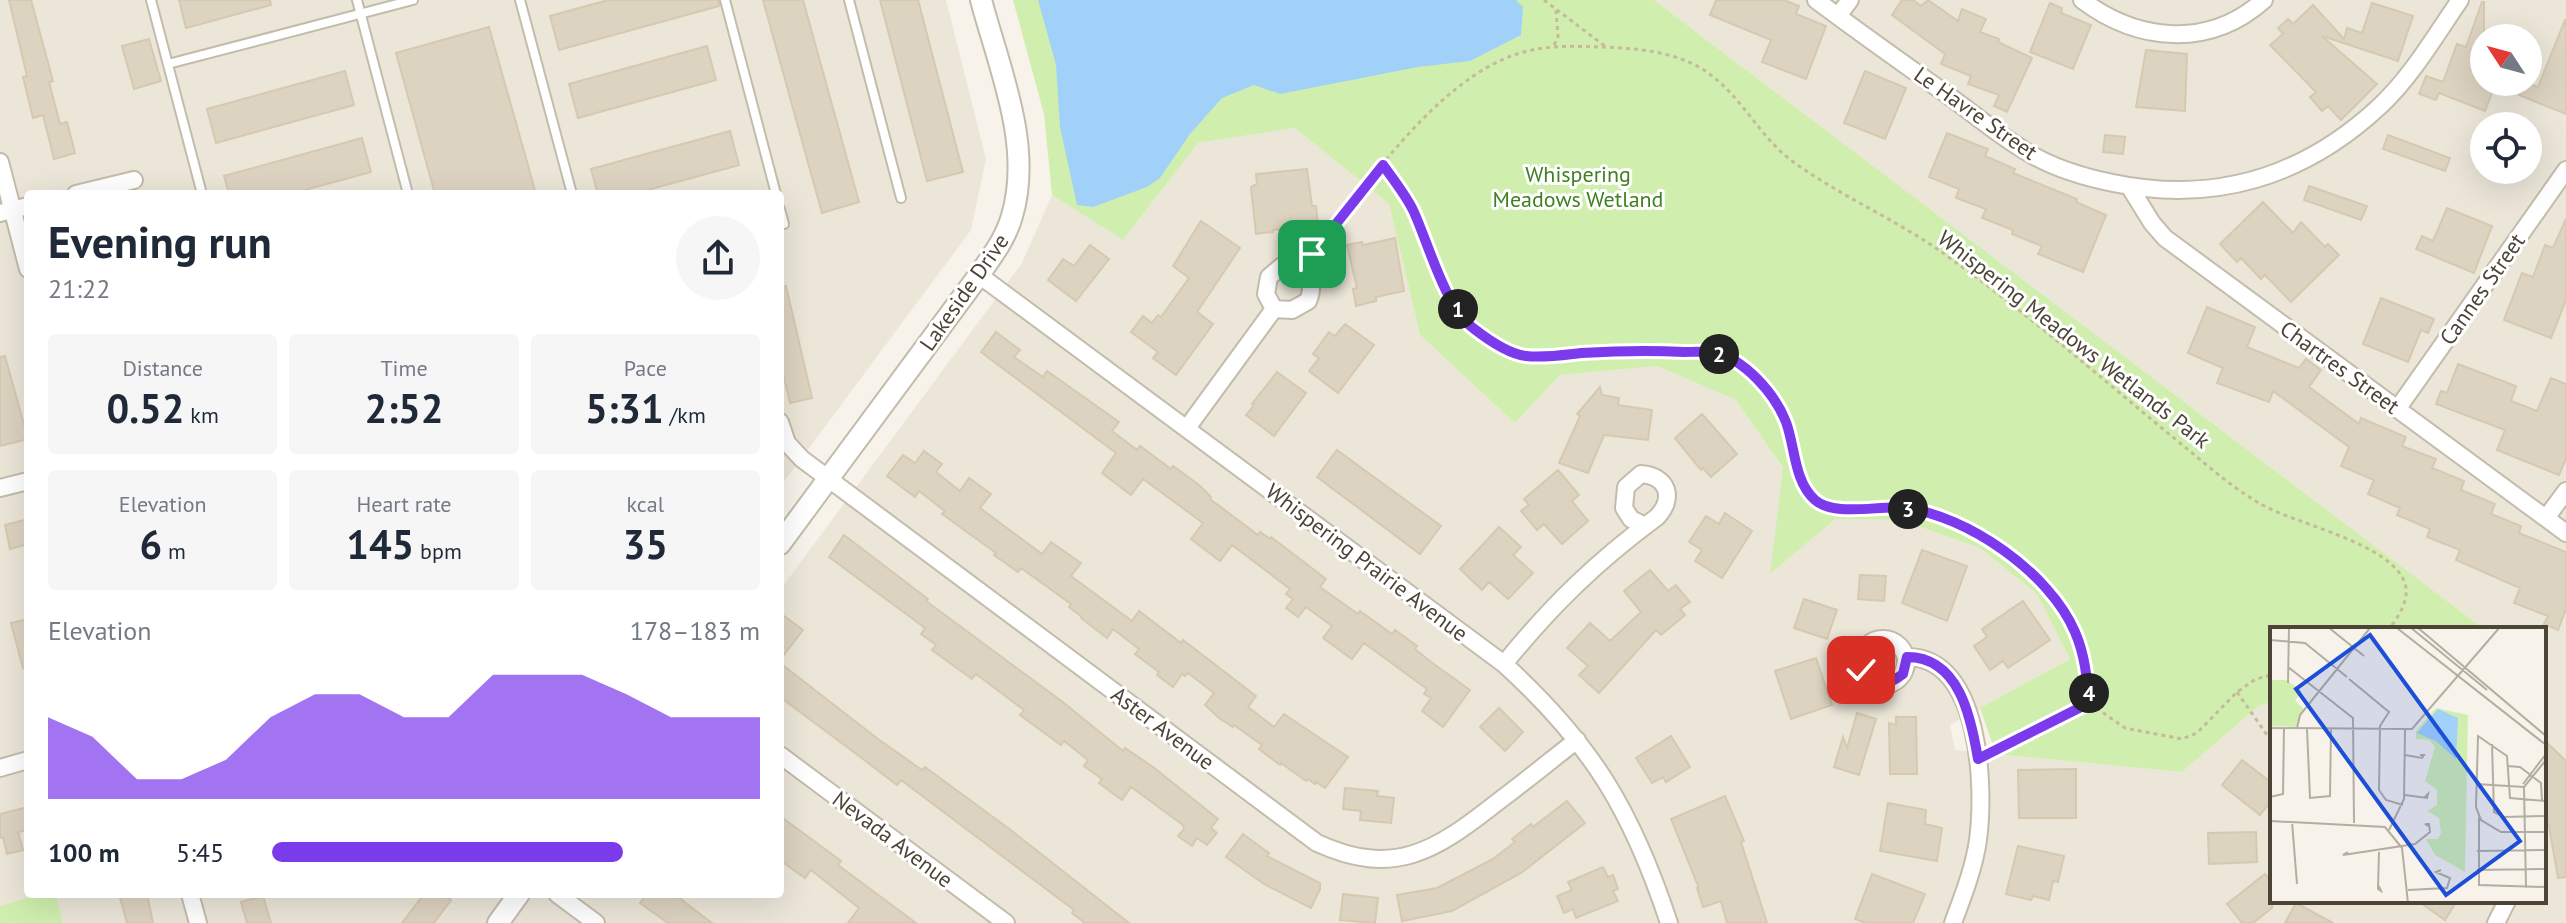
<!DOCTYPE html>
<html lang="en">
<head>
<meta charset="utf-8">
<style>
  body { margin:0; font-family:"PT Sans",sans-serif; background:#f6f6f7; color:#1f2937; height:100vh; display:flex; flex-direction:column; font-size:30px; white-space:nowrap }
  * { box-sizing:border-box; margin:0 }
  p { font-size:26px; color:#747a83 }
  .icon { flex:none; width:44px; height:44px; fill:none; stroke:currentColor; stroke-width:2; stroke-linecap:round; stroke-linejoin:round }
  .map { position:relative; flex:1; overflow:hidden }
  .sheet { position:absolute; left:24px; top:190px; width:760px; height:708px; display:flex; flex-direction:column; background:#fff; border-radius:8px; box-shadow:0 8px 32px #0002 }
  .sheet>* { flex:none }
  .needle { width:52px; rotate:306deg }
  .controls { position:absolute; left:2470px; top:24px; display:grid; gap:16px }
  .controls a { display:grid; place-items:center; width:72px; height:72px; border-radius:50%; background:#fff; box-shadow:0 8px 32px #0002; font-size:40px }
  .pin { position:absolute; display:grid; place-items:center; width:68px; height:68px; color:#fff; margin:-34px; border-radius:16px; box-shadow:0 4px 12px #0006 }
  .km { position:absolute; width:40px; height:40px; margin:-20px; border-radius:50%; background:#222; color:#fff; font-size:22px; line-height:40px; text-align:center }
  .round { display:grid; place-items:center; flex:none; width:84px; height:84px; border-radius:42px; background:#f6f6f7 }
  .summary { display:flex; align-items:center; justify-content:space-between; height:136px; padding:0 24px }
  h1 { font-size:44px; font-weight:700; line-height:60px }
  .metrics { display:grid; grid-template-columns:repeat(3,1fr); gap:12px; height:136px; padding:8px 24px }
  .metrics div { display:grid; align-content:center; border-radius:8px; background:#f6f6f7; text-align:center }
  .metrics b { font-size:40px; font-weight:700 }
  .metrics small { font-size:22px; font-weight:400 }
  .metrics p { font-size:22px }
  .chart { height:224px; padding:16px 24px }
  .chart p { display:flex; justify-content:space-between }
  .chart svg { width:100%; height:144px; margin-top:8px; fill:#7c3aed; opacity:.7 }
  ul { padding:0 24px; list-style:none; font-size:26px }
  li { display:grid; grid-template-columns:128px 96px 1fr; align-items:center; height:60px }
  li i { height:20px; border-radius:10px; background:#7c3aed }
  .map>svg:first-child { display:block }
  .residential { fill:#ebe6d8; fill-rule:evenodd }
  .green { fill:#d0efaf }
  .water { fill:#a1d1f9 }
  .building { fill:#ddd3c1; stroke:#d6c9b0; stroke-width:2 }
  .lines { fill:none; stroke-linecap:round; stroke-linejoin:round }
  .service-casing { stroke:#c4bcab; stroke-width:12 }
  .minor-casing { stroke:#c4bcab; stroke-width:20 }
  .tertiary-casing { stroke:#c4bcab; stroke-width:24 }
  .path { stroke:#c7b99b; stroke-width:3; stroke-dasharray:4 4; stroke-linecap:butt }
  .service { stroke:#fff; stroke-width:8 }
  .minor { stroke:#fff; stroke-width:16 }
  .tertiary { stroke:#fff; stroke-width:20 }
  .route-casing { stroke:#fff; stroke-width:16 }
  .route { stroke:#7c3aed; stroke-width:10 }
  .labels { text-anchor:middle; stroke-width:6; stroke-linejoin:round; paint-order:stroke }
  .street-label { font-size:22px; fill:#4c4537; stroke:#fff }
  .park-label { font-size:22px; fill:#418021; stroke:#fff }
  .inset-road { fill:none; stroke:#b3ada2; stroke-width:2 }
  .view { fill:#1d4ed8; fill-opacity:0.15; stroke:#1d4ed8; stroke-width:4 }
  .inset-edge { fill:none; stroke:#4c4537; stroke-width:4 }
</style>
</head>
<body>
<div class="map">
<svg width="2566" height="923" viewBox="0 0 2566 923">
  <rect width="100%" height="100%" fill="#f7f3ea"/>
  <path class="residential" d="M0,0h946l40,159 -15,71 -191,257v-293h-752v700h11l-39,12z
    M1654,0h912v923h-2503l-7,-29h724v-304l242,-327 30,-68 71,45 75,-97 97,-15 94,76 31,131 95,88 45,-48 97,-9 79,34 47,69 -12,104 63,-54 66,1 80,28 57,46 33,65 -120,66 5,25 227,22 78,-67 12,-3v199h272v-272h-60zM2484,38h44v44h-44zM2484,126h44v44h-44z"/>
  <path class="green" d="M1013,0h641l830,629h-212v73l-12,3 -78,67 -186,-18 -16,-46 90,-49 -33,-65 -57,-46 -80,-28 -65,-1 -65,55 13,-106 -47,-68 -79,-34 -97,9 -45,48 -95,-88 -31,-131 -94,-76 -97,15 -75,97 -71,-45 -8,-81z
    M39,894h17l7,29h-63v-17z"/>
  <path class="water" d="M1038,0h478l7,7 -2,28 -51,26 -52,6 -138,27 -26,-9 -32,13 -32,36 -30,44 -13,9 -54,20 -16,-2 -17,-78 -4,-62z"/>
  <path class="building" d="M9,0h22l22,81 -4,1 11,42 7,-2 8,31 -21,6 -11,-44 -10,3 -10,-41 4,-1z
    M179,0h91l1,5 -85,23z
    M608,0h110l1,6 -160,44 -9,-34z
    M763,0h40l56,202 -37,11z
    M880,0h38l45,172 -36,9z
    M1716,0h68l15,6 -3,8 30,12 -20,53 -44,-17 9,-22 -61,-25z
    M1902,0h11l8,6 7,-6 30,21 4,-12 24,10 -6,13 19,7 -1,3 34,16 -25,54 -13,-6 5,-11 -31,-11 3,-8 -30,-12 4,-10 -53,-39z
    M2482,2h2v83l10,3 -9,23 -46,-18 -3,7 -17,-6 7,-18 17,6 14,-38 9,3z
    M2050,3l12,5 -1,5 30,12 -18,44 -43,-17z
    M2372,3l41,13 -15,45 -76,-25 55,48 -36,36 -13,-14 -6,5 -12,-14 6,-5 -46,-47 13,-11 -5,-6 10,-9 5,5 20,-19 31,34 3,-11 15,5z
    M2565,20h1v94l-47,-19 5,-13 14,5z
    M489,27l47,167h-101l-39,-141z
    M149,39l12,42 -27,8 -12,-43z
    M707,46l9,34 -138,38 -9,-34z
    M2146,50l41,4 -2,57 -49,-4z
    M345,71l9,34 -138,38 -9,-34z
    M1865,71l41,17 -21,51 -41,-16z
    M730,131l9,34 -106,29h-35l-7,-25z
    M1947,133l41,16 -3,7 30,13 -2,4 64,26 -1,3 30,13 -23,57 -45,-18 4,-8 -30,-12 1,-4 -31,-12 4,-9 -30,-11 3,-9 -30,-12z
    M2105,135l20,2 -2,17 -20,-2z
    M2388,135l62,23 -5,13 -62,-22z
    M362,138l9,34 -81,22h-61l-5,-18z
    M1307,169l5,37h4l2,20 -45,4v2l-17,2 -5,-47 6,-3 -1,-10z
    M2309,186l58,20 -6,14 -57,-20z
    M2263,202l30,31 8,-11 24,25 3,-3 11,11 -48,47 -26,-27 -4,4 -20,-21 -4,4 -17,-18z
    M2447,208l45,18 -18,47 -58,-24 6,-13 11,5z
    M2566,219v81l-15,38 -47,-18 18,-47 11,4 12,-32 8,3z
    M1201,221l39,27 -43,64 16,12 -37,51 -23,-17 5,-6 -27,-20 12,-16 9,7 6,-8 3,2 28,-39 -16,-12z
    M1395,238l9,53 -28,6v4l-20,5 -3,-17 4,-1 -10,-43 15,-3 1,3z
    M1090,245l19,14 -33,42 -28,-21 15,-21 11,7z
    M786,286l26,112 -22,5 -10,-42v-74z
    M2381,298l53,21 -6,14 -7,-3 -13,32 -45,-18z
    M2207,307l48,20 -8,20 52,21 7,-9 15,11 -12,17 50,37 2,-6 45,19 -4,9 34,13 -4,9 32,13 -3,9 34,14 -4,10 30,12 -2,7 47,19v57l-8,21 -14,-6 4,-8 -34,-13 6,-15 -64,-28 4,-10 -33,-13 3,-8 -33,-14 3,-7 -32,-14 6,-14 -33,-14 8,-19 -76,-56 -4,11 -52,-19 6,-15 -35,-15z
    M1345,324l29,21 -36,48 -29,-22 10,-13 -6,-4 16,-22 6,4z
    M996,332l24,18 -6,7 29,20 4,-6 72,51 -7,9 25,19 3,-4 31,23 2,-3 26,19 12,12 -1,2 48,36 2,-3 10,7 1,-2 55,42 -6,8 38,27 2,-3 32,23 3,-4 22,16 -2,3 16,13 39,28 -27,37 -21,-16 9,-13 -7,-4 3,-5 -63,-46 -12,16 -29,-21 9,-12 -26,-19 -8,10 -12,-9 7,-9 -7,-5 4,-5 -58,-44 -12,16 -29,-22 12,-16 -60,-44 -12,16 -29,-22 14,-20 -135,-101z
    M5,356l23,83 -28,7v-89z
    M2458,364l58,22 -5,15 26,10 14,-33 15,6v75l-7,16 -62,-25 8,-20 -69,-26 5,-13 6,2z
    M1277,372l29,21 -32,43 -28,-21 8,-10 -2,-1z
    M1600,387l2,8 17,3 -1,7 34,5 -4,30 -44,-5 -16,38 -29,-10 21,-47 -3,-2z
    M1702,414l35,40 -26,23 -8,-9 -2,2 -26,-32z
    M1337,450l104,76 -21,28 -103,-77z
    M924,451l18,13 -6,8 24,19 9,-13 22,16 -11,14 62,46 9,-12 30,21 -10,13 61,45 7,-10 42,32 2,-3 73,56 -8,11 26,20 10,-13 64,43 -23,31 -9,-6 -1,2 -7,-5 -2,2 -25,-18 -1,2 -21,-16 3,-4 -28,-20 -1,2 -14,-9 -14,-13 9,-12 -26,-20 -3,3 -3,-2 -9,13 -16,-12 2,-3 -24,-18 4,-5 -26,-20 -6,9 -26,-20 1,-1 -13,-10 2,-3 -50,-36 -3,4 -24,-17 2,-2 -54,-39 3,-3 -26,-20 -4,6 -28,-21 16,-21 12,8z
    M1558,470l21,25 -7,6 16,20 -26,23 -18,-20 -7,6 -16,-19 8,-6 -5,-6z
    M1725,513l27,18 -30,47 -27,-17 7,-11 -13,-8 17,-26 13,8z
    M28,519v25l-18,5 -5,-24z
    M1499,527l22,20 -8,8 20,18 -25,26 -19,-17 -7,8 -22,-21z
    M844,535l84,64 -2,2 138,102 59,48 2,-3 28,19 65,52 -7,9 6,5 -10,12 -10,-7 -5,8 -14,-10 6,-7 -1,-4 -52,-38 -9,13 -23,-17 3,-4 -18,-13 4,-6 -24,-19 -3,4 -41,-30 4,-5 -48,-36 -4,5 -40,-29 4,-5 -15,-11 4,-6 -96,-71z
    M1922,550l45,16 -20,55 -45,-18z
    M1650,570l18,21 8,-6 14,17 -10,7 5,6 -24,20 -5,-5 -57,63 -20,-18 9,-9 -21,-18 23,-25 20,18 31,-29 -17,-21z
    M1860,575l26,1 -2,25 -26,-2z
    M1804,599l33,11 -10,29 -33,-11z
    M2023,601l27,39 -42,28 -5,-7 -13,9 -16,-24 13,-9 -5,-8z
    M780,613l23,17 -23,30z
    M28,619v48l-5,1 -12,-45z
    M1816,658l16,47 -41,14 -16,-48z
    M780,663l98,76 44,31 3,-3 83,61 121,95h-44l-13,-10 2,-3 -173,-130 -4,5 -34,-26 -83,-62z
    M1499,708l24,24 -18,19 -25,-24z
    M1857,713l19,6 -17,56 -25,-8 9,-30 4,11z
    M1896,717h20l1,57h-27l-1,-51 7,2z
    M1671,736l19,31 -24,15 -3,-5 -11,6 -16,-25z
    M2544,740l22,21v116l-8,1 -9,-52 -5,-9z
    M2242,760l30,23v17l-12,15 -38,-30z
    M2076,769v49h-57l-1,-48z
    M1345,788l33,3 -1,5 17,2 -3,25 -31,-3 1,-9 -18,-2z
    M1725,796l19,45 -3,1 26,81h-40l-6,-22 -18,6 -6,-19h2l-28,-69z
    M1567,801l18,22 -64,50 -69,38 -50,10 -5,-26 40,-7 56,-29 22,-17 -3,-3 19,-15 2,3z
    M1888,803l38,7 -1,14 17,4 -5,33 -57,-10z
    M28,807v23l-10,2 5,18 -16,4 -4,-17 -3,1v-24z
    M780,816l61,45 -3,4 78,58h-68l11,-15 -48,-38 -6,8 -25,-18z
    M2256,832l1,30 -48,2 -1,-31z
    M1243,834l26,19 -2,3 53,27v6l-9,19 -47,-24 -38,-27z
    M2018,846l46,10 -6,26 -5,-1 -4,19 -16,-4 -2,4 -25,-6z
    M1603,867l5,10 5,-2 5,14 -5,2 5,10 -42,17 -3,-9 -9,4 -7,-17 15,-6 -4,-8z
    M1872,874l53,20 -12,29h-47l-11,-4z
    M2265,874l7,9v25l-19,15h-11l-15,-19z
    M119,894h28l6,29h-26z
    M424,894h18l9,6 -17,23h-32z
    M646,894h28l38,29h-44l-28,-20z
    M1343,894l35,4 -3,25 -35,-3z
    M263,896l8,27h-24l-6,-21z
    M2418,901h39l-12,19z
    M2296,903l37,20h-48z"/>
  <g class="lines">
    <defs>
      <path id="service" d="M151,0l51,194
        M357,0l51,194
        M520,0l52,194
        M725,0l51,194
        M849,0l52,198
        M168,64l245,-64
        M780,209l4,15"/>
      <path id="minor" d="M1816,0c44,33 88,64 133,96 26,19 51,40 78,56 26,16 56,25 86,31 101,21 191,-6 267,-77 32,-30 55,-70 80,-106
        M2082,0c56,42 127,49 182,0
        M1838,16l12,-16
        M0,162l28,107
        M2129,186l23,37 13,15 401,295
        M76,194l58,-14
        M0,213l28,-7
        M979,275l525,389c88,80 128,147 165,259
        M2398,408l168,-238
        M780,422l7,21 15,16 515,384c77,35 118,8 178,-39 28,-21 55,-43 82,-64
        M1187,428l87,-119 18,1 16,-9c9,-21 -4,-36 -26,-35l-13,11 -3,17 8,15
        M0,488l28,-7
        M2546,518l20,-27
        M1860 662a23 23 0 1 1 46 0a23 23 0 1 1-46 0Z
        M1907,657c74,0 78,130 71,183 -4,28 -15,56 -25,83
        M1504,664c47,-58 92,-102 153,-147 18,-19 11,-41 -16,-43l-15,13 -2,21 7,11 14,7
        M780,755l226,168
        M0,768l28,-8
        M190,894l8,29
        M557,894l39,29
        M2496,923l11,-22"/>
      <path id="tertiary" d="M780,544l199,-269c13,-19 27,-37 33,-59 21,-71 -13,-148 -31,-216
        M498,923l21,-29"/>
    </defs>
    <use href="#service" class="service-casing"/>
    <use href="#minor" class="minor-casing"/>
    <use href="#tertiary" class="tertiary-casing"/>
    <path class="path" d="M1544,0l62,47
      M1554,45l4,-8 -2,-27
      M1383,165c10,14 22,29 30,45 16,33 31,97 60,118 14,11 36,26 53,28 18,2 37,-1 55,-3 32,-2 64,-3 97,-2 11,1 25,-1 36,2 30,5 61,41 72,69 9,24 8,60 29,78 19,17 65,5 89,8 63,7 146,65 171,124 10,23 12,46 14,71l36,25 57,11 15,-6 40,-41 19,-13 16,-4
      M1312,254c51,-64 124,-174 205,-200 27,-9 56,-8 84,-7 32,1 68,4 96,19 41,22 59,68 95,95 48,35 103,58 151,92 83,59 159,126 237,190 26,21 51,44 79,60 34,21 134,40 146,81 5,16 -7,33 -16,45
      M2237,692l35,50
      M1993,751l96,-48"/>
    <use href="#service" class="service"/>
    <use href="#minor" class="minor"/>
    <use href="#tertiary" class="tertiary"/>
  </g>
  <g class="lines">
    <defs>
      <path id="route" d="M1312,254l71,-89c10,14 22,29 30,45 15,32 32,97 60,118 14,11 36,26 53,28 18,2 37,-1 55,-3 34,-2 68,-3 103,-1 10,0 21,-1 30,1 30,5 61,41 72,69 9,24 8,60 29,78 19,17 65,5 89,8 63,7 146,65 171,124 10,23 12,46 14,71l-111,56c-7,-42 -19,-102 -71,-102l-4,17c-17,13 -29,14 -42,-4"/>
    </defs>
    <use href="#route" class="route-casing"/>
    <use href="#route" class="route"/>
  </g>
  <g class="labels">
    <g class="street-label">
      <text transform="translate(1976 113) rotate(35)" y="8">Le Havre Street</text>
      <text transform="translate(2482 289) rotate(-55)" y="8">Cannes Street</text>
      <text transform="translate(964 292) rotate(-55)" y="8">Lakeside Drive</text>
      <text transform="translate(2074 339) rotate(38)" y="8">Whispering Meadows Wetlands Park</text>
      <text transform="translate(2340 367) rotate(36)" y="8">Chartres Street</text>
      <text transform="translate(1367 562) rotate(37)" y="8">Whispering Prairie Avenue</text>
      <text transform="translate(1163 728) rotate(37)" y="8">Aster Avenue</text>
      <text transform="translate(893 839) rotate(37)" y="8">Nevada Avenue</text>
    </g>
    <g class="park-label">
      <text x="1578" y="182">Whispering<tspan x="1578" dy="25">Meadows Wetland</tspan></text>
    </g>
  </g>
  <g transform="translate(2270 627)">
    <rect width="276" height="276" fill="#f7f3ea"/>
    <path d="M0,53h16l16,11 -7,10 8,7 -7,19 -26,-1zM166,81l32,7 -3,157 -30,-17 -9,-16h12l3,-6 -2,-15 -12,-7 10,-6v-15l-12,-9 10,-34 -6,-7 -13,-1v-8z" fill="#d0efaf"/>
    <path d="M168,82l20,9 -2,41 -20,-18 -19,-8z" fill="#a1d1f9"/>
    <path class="inset-road" d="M58,0l36,29M140,0l77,63M147,0l129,109M127,1l149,117M0,13l35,3 42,34M18,40l65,51 1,105M79,52l40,33 -9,14 -1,64 7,10 17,5M18,56l1,-56M0,101l142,1 88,-102M27,101l3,-13 70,-87M37,102l3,69 20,-2 1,-67M222,117l2,68 10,5 42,-1M135,128l17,3 2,-3h-4M237,139l13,1 21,16 1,18M206,157l48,3M253,157l23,-30M254,160l2,101M254,160l22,-27M135,168l22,3 1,-4 -4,4M0,170l13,-3 1,-66M276,174l-36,-3 -3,-42 -29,-20 -2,71 5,13 20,12h45M209,190v68l67,2M0,194l115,6 17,21 6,55M22,195l5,62M119,203l15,-31 1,-69M207,224l69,-1M78,225l-5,3 72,-11 15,-12 -1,-8h-4l4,2M109,225l-1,37 3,2 -2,-5M207,243l69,-1M138,263l39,-2 3,-10 -14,-6 5,-2"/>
    <path class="view" d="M100,8l150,206 -74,54 -150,-206z"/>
    <rect width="276" height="276" class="inset-edge"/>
  </g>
</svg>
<div class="controls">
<a><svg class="needle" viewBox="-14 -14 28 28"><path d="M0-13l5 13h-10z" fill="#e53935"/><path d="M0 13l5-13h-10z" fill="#747a83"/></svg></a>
<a><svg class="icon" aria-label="locate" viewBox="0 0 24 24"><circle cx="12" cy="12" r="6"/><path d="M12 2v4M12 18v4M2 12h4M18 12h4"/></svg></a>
</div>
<div class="pin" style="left:1312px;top:254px;background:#1e9e55"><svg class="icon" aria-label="arrive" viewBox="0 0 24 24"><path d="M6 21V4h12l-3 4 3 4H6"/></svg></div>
<div class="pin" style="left:1861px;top:670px;background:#d93025"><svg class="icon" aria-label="check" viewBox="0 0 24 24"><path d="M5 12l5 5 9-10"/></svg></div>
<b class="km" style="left:1458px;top:309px">1</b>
<b class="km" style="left:1719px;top:354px">2</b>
<b class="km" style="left:1908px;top:509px">3</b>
<b class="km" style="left:2089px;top:693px">4</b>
<section class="sheet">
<div class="summary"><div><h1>Evening run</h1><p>21:22</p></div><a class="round"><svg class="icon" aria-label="share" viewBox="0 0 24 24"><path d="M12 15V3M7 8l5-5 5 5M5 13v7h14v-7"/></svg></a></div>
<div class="metrics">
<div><p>Distance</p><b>0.52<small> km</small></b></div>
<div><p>Time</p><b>2:52</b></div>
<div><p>Pace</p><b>5:31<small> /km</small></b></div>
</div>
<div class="metrics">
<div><p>Elevation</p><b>6<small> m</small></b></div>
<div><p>Heart rate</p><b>145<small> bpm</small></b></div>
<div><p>kcal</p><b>35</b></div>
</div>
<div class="chart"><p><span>Elevation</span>178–183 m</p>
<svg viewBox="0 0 160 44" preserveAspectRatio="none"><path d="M0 44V19L10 25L20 38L30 38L40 32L50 19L60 12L70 12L80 19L90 19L100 6L110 6L120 6L130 12L140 19L150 19L160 19V44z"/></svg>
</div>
<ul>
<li><b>100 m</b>5:45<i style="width:72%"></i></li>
</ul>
</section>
</div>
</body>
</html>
